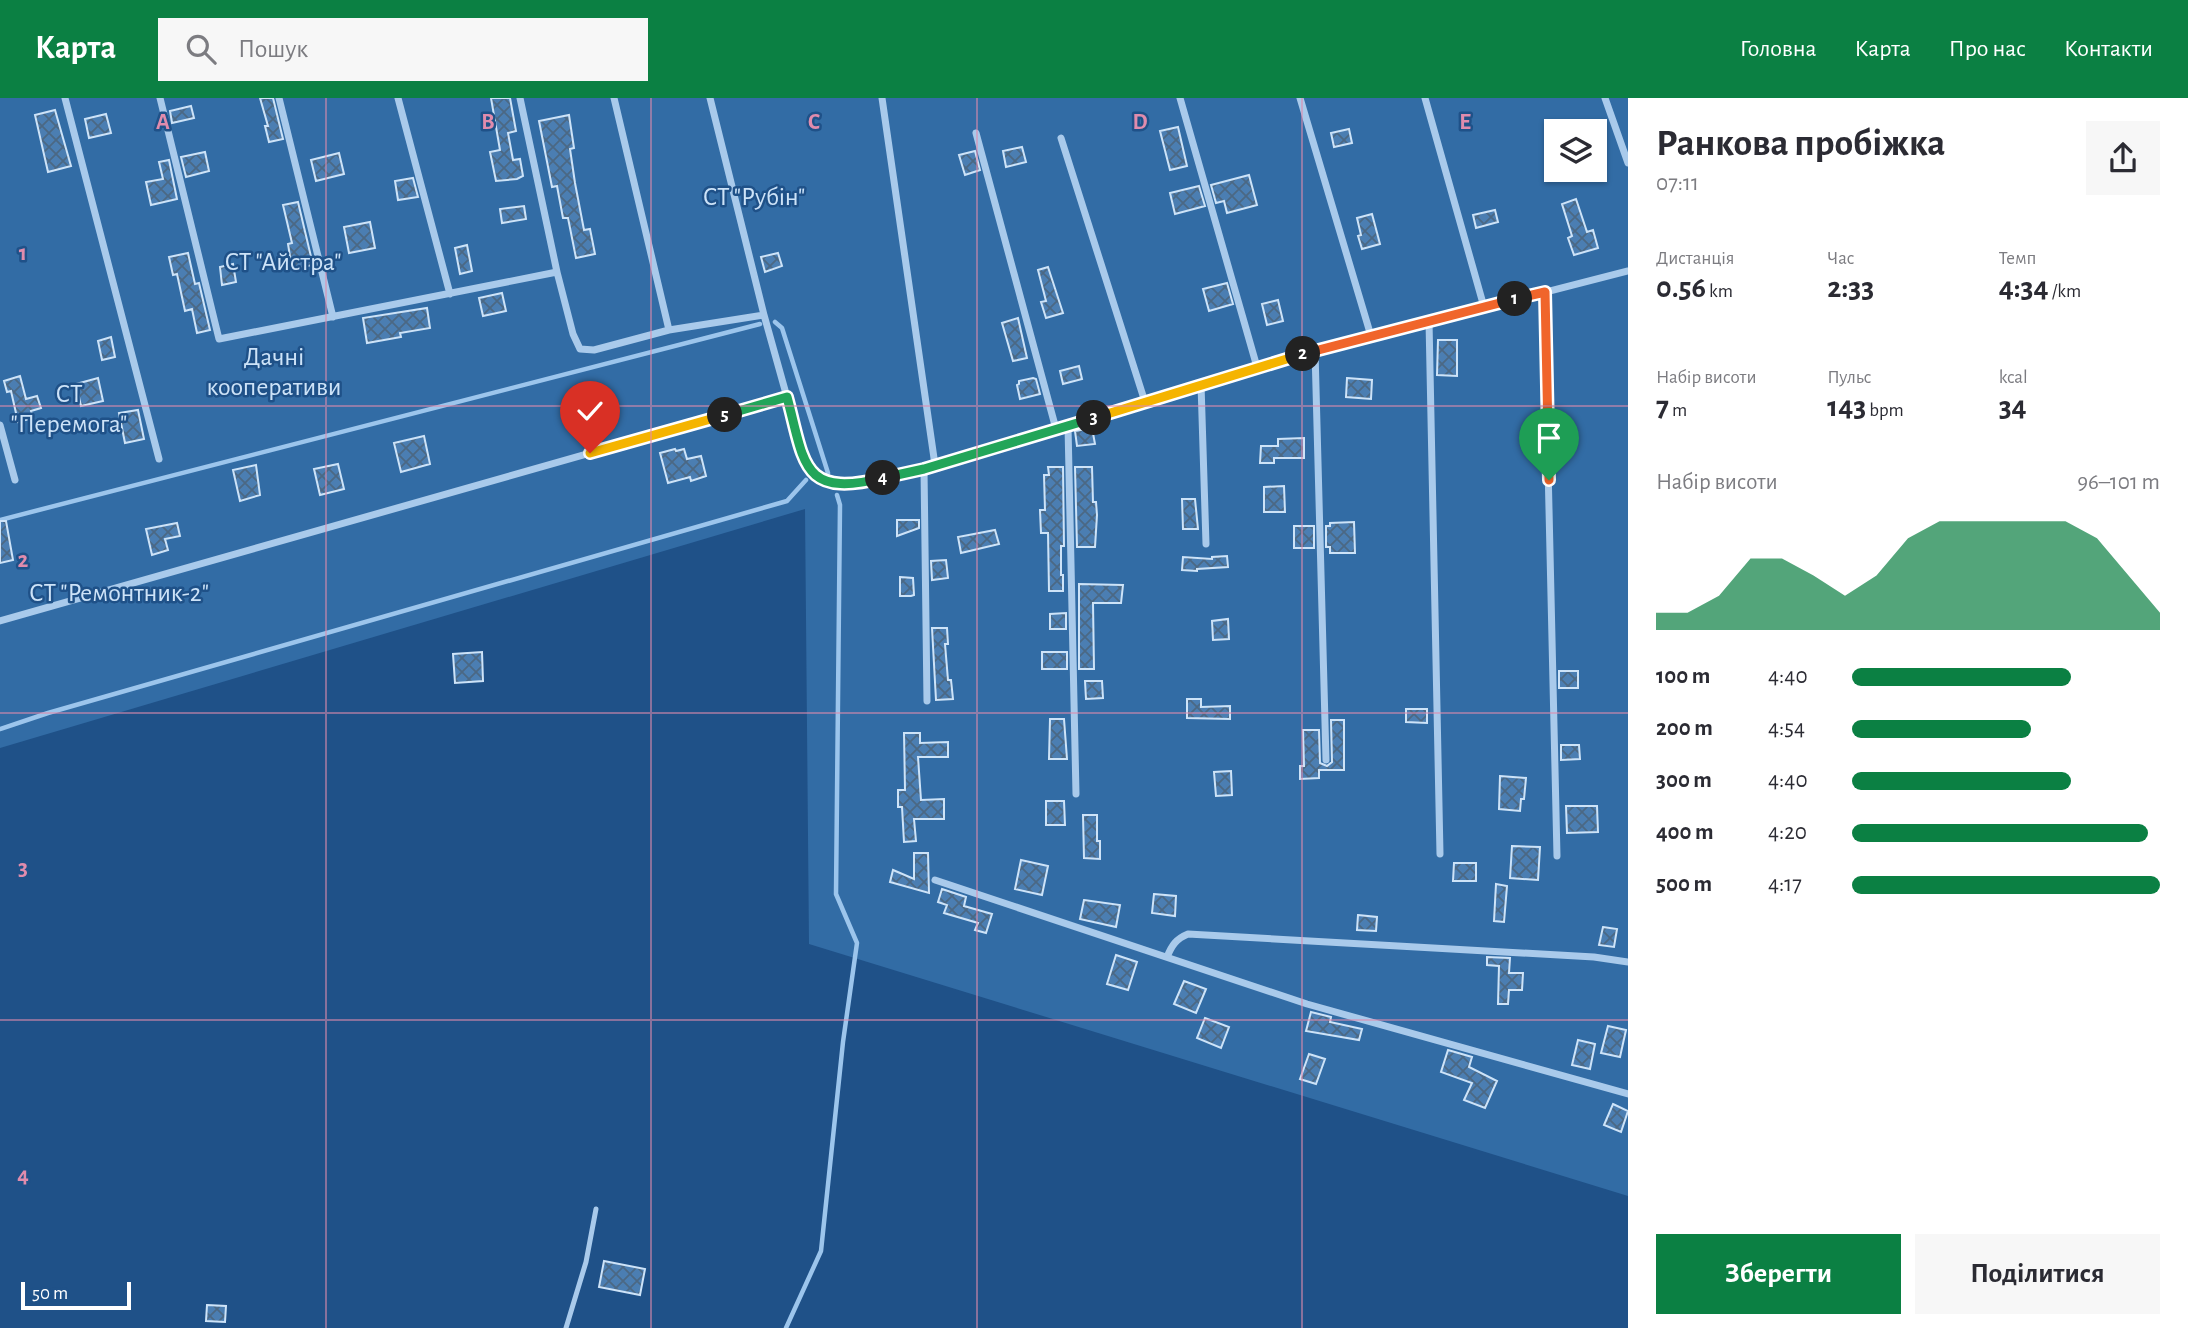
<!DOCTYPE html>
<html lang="uk">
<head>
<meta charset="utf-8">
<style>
  body { margin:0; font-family:"Alegreya Sans",sans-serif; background:#f7f7f7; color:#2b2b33; height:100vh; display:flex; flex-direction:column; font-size:26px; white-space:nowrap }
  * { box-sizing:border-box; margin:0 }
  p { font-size:23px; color:#7c7c81 }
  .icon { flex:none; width:38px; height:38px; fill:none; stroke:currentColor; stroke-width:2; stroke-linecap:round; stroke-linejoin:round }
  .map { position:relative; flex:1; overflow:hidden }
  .sheet { display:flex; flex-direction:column; background:#fff; width:560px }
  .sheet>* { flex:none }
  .fabs { position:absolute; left:1544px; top:21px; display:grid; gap:14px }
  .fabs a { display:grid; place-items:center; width:63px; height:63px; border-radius:0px; background:#fff; box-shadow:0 2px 5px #0004; font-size:35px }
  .scale { position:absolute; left:21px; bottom:18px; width:110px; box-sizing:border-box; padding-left:7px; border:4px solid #fff; border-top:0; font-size:19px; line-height:24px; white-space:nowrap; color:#fff; -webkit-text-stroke:5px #1f5188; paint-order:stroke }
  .pin { position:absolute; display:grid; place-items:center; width:60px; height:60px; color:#fff; margin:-72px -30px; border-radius:50% 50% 50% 0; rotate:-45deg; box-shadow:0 0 7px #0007 }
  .pin .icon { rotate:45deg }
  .km { position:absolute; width:35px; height:35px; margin:-18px; border-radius:50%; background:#222; color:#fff; font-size:19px; line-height:35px; text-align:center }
  .round { display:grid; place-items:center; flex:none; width:74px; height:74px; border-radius:0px; background:#f7f7f7 }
  .overview { display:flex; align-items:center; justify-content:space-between; height:119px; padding:0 28px }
  h1 { font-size:38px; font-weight:700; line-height:52px }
  .stats { display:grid; grid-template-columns:repeat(3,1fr); gap:10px; height:119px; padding:7px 28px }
  .stats div { display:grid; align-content:center }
  .stats b { font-size:30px; font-weight:700 }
  .stats small { font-size:19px; font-weight:400 }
  .stats p { font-size:19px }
  .chart { height:196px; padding:14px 28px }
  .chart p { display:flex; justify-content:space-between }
  .chart svg { width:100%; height:126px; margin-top:7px; fill:#0b8043; opacity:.7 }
  .cta { display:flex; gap:14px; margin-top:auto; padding:14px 28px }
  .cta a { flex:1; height:80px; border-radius:0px; background:#0b8043; color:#fff; font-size:28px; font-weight:700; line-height:80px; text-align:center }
  .cta a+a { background:#f7f7f7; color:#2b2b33 }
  ul { padding:0 28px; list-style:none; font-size:23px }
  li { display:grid; grid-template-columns:112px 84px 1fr; align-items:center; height:52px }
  li i { height:18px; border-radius:9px; background:#0b8043 }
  header { display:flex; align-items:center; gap:42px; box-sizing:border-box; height:98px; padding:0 35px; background:#0b8043; color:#fff }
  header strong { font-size:33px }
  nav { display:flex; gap:38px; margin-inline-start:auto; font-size:24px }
  .search { width:490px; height:63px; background:#f7f7f7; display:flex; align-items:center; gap:18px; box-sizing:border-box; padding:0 24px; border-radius:0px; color:#7c7c81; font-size:26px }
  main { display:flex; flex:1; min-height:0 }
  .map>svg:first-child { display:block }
  .green { fill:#326ca5; fill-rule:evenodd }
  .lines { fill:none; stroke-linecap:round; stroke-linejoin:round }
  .stream { stroke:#9cc5ec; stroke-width:4.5 }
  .building { fill:url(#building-cross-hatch); stroke:#cde3f8; stroke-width:2 }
  .service { stroke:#a9caeb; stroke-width:5 }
  .minor { stroke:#a9caeb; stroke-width:7 }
  .split-1-casing { stroke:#fff; stroke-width:14 }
  .split-2-casing { stroke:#fff; stroke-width:14 }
  .split-3-casing { stroke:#fff; stroke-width:14 }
  .split-4-casing { stroke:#fff; stroke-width:14 }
  .split-5-casing { stroke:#fff; stroke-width:14 }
  .split-6-casing { stroke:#fff; stroke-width:14 }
  .split-1 { stroke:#f0652b; stroke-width:9 }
  .split-2 { stroke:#f0652b; stroke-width:9 }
  .split-3 { stroke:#f5b400; stroke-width:9 }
  .split-4 { stroke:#22a559; stroke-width:9 }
  .split-5 { stroke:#22a559; stroke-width:9 }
  .split-6 { stroke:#f5b400; stroke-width:9 }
  .grid { fill:none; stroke:#e08cad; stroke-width:2; stroke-opacity:0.55 }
  .labels { text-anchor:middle; stroke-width:5; stroke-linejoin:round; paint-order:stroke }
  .park-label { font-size:26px; fill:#cde3f8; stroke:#1f5188 }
  .grid-label { font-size:23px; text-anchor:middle; font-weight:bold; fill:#e08cad; stroke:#1f5188; stroke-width:5; stroke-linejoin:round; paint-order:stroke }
</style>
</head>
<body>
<header>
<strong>Карта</strong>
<div class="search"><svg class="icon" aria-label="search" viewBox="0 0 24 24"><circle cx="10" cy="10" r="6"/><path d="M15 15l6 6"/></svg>Пошук</div>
<nav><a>Головна</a><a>Карта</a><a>Про нас</a><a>Контакти</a></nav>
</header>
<main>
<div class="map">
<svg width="1628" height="1230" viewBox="0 0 1628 1230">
  <defs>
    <pattern id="building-cross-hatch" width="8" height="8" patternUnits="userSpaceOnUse" patternTransform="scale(1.75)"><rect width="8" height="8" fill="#4b7eb2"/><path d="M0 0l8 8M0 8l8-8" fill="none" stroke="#4b6884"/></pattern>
  </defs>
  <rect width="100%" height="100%" fill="#1f5188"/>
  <path class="green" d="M0,0h1628v1098l-819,-252 -4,-435 -805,239zM1556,33h38v39h-38z"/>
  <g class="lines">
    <path class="stream" d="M775,224l7,6 46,145
      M0,422l760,-196
      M0,631l48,-16 739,-212 19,-21
      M786,1230l35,-77 22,-209 14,-99 -21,-49 4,-389 -3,-10"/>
  </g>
  <path class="building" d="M260,0h13l10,41 -14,3 -4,-16h3z
    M491,0h19l6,33 -8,2 5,27 7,-1 3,17 -6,3 -21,2 -6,-29 10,-2z
    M191,8l3,12 -22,5 -2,-12z
    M55,12l16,56 -23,6 -13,-57z
    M106,16l5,19 -22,5 -4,-19z
    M569,17l5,33 -4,1 5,34 9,47 6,-1 5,25 -19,4 -8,-40h-5l-6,-32 -5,1 -13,-66z
    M1178,29l9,39 -17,4 -10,-39z
    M1349,31l3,14 -18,4 -3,-14z
    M1022,49l4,15 -20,5 -3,-16z
    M975,53l5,19 -15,5 -6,-20z
    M205,54l4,19 -23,6 -5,-20z
    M339,55l5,21 -28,7 -5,-21z
    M169,62l8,39 -26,6 -5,-23 17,-3 -4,-17z
    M1249,77l8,30 -30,8 -3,-12 -8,2 -5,-18z
    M413,80l5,19 -20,3 -3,-19z
    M1199,88l6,20 -30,8 -5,-21z
    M1576,101l11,33 6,-2 5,18 -24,7 -6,-17 4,-2 -10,-32z
    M298,104l15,63 -21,4 -4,-25 4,-1 -9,-38z
    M524,108l2,13 -24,4 -2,-14z
    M1495,112l3,12 -22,6 -3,-13z
    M1372,116l8,30 -18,5 -4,-13 3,-1 -4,-17z
    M370,124l5,26 -26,5 -5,-26z
    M467,147l5,26 -12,3 -5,-26z
    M188,155l7,31 4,-1 11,47 -13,3 -5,-24 -7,2 -8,-37 -4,1 -4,-18z
    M778,155l4,13 -17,6 -4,-15z
    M233,166l3,18 -14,3 -2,-18z
    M1048,169l15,46 -17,5 -5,-16 5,-1 -8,-31z
    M1227,185l6,21 -24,7 -6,-22z
    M502,195l4,18 -23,5 -4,-18z
    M1278,202l5,21 -16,4 -5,-21z
    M427,210l3,20 -30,5 1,4 -34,6 -4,-25z
    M1018,220l9,40 -14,3 -11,-38z
    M111,239l4,20 -13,3 -4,-19z
    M1438,242h19v36l-20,-1z
    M1079,268l3,13 -19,5 -3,-13z
    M20,278l6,23 11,-3 4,12 -10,3 2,7 -15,4 -7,-31 -4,1 -3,-11z
    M98,280l5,23 -22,5 -5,-22z
    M1033,280l3,1 4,15 -20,5 -3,-14 2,-1v-3z
    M1347,280l25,2 -1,19 -25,-2z
    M138,312l6,29 -19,4 -6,-30z
    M1092,330l3,16 -18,2 -2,-15z
    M424,338l6,28 -29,8 -7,-29z
    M1304,340v20h-30v5h-14l1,-17h17v-7z
    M675,351l1,2 8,-2 3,10 14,-3 5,20 -15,5 -1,-4 -22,6 -8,-30z
    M338,366l6,25 -24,6 -6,-26z
    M256,367l4,30 -20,6 -7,-31z
    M1048,369h15l1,79h-3v29h2v16h-14l-1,-58h-7l-1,-23h5l-1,-35h5z
    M1075,369h17l1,35h3l1,13 -2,32h-18z
    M1284,388l1,26h-21v-25z
    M1182,401h13l3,30h-15z
    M897,422h22v8l-22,8z
    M0,423h6l7,39 -13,3z
    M1354,424l1,31h-25v-6h-4v-21h4v-3z
    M177,425l3,13 -15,3 3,11 -16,5 -6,-26z
    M1294,428h20v22h-20z
    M995,432l4,14 -38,9 -3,-16z
    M1227,458l1,11 -31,2v2l-15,-1 1,-13 29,2v-2z
    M946,462l2,18 -16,2 -1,-19z
    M900,479l13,1 1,17 -3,1h-11z
    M1079,486l44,1 -2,18h-28l1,66h-15z
    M1066,515v16h-16v-15z
    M1228,521l1,20 -16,1 -1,-19z
    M932,530h15l1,16h-3l3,36h3l2,19 -17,1z
    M482,554l1,29 -28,2 -2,-29z
    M1042,554h25v17h-25z
    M1559,573h19v17h-19z
    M1085,583h17l1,17 -17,1z
    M1187,601h14v8l29,-1v13l-43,-1z
    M1406,611h21v14l-21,-1z
    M1050,621h14l3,40h-18z
    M1331,622h13v50h-25v8l-19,1v-13h4l-1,-36h16l1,33 7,3 5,-4z
    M904,635h16v10l28,-1v15h-30l3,43 23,-1v20h-30l2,22 -12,1 -2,-35h-4v-17h7z
    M1561,647h18l1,14 -19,1z
    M1231,673l1,24 -16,1 -2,-24z
    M1500,678l26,2 -2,21h-3l-1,12 -21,-2z
    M1046,703h18l1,24h-19z
    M1566,708h31l1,26 -31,1z
    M1083,717h14v26h3v18l-16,-1z
    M1512,748l28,1 -2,33 -28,-2z
    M914,755h14l1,40 -39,-11 3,-12 21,9z
    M1021,762l27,6 -6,29 -27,-6z
    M1454,765h22v18h-23z
    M1496,786l11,2 -3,36 -10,-1z
    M942,791l24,8 -2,9 28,8 -6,19 -11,-3 3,-7 -34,-10 3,-8 -9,-3z
    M1154,796l22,2 -1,20 -23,-3z
    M1084,802l36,5 -4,22 -36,-8z
    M1358,817l19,2 -1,14 -19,-1z
    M1603,829l14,2 -3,18 -15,-2z
    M1116,857l21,7 -9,28 -21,-6z
    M1487,859l23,1 -1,15h14l-1,17h-13l-1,14h-10l1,-38 -12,-1z
    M1184,883l22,8 -10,24 -22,-9z
    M1311,914l20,5 -1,5 32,7 -3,11 -53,-9z
    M1205,920l24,9 -8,21 -24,-10z
    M1608,928l18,4 -6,27 -19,-4z
    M1578,942l17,4 -5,25 -18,-4z
    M1448,952l24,7 -3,10 28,14 -12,27 -21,-8 8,-17 -31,-11z
    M1309,956l16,5 -9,25 -16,-5z
    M1613,1006l15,7 -7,21 -17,-7z
    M604,1163l41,8 -5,26 -41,-8z
    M207,1207l19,1 -1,16 -19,-1z"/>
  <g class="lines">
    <path class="service" d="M566,1230l20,-66 10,-53"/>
    <path class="minor" d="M65,0l94,361
      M160,0l59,241 338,-67
      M279,0l54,219
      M398,0l52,196
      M520,0l37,174 16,62 7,15 14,1 75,-20
      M614,0l55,232 95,-15 38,136 10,21 7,7 10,4 10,1 26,-1 59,-14 391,-118 313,-80
      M710,0l54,217
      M882,0l53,367
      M1180,0l77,269
      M1300,0l71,238
      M1425,0l59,209
      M1605,0l23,65
      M976,35l80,296
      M1061,40l84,264
      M1544,194l13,564
      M1429,223l11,533
      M1315,253l11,409
      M1201,286l5,160
      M0,327l15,55
      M1068,328l8,368
      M924,371l3,232
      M0,523l787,-224
      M935,782l372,124 321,90
      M1167,859c5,-12 9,-18 21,-23l406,23 34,5"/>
  </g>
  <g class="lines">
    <defs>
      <path id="split-1" d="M1515,201l30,-7 4,188"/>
      <path id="split-2" d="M1303,256l212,-55"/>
      <path id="split-3" d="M1094,320l209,-64"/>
      <path id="split-4" d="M883,380l41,-9 170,-51"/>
      <path id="split-5" d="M725,317l62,-18c18,67 14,101 96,81"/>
      <path id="split-6" d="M590,355l135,-38"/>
    </defs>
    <use href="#split-1" class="split-1-casing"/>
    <use href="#split-2" class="split-2-casing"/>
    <use href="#split-3" class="split-3-casing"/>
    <use href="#split-4" class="split-4-casing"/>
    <use href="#split-5" class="split-5-casing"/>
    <use href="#split-6" class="split-6-casing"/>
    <use href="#split-1" class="split-1"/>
    <use href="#split-2" class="split-2"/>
    <use href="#split-3" class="split-3"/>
    <use href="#split-4" class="split-4"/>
    <use href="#split-5" class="split-5"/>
    <use href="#split-6" class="split-6"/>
  </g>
  <path class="grid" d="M326,0v1230M651,0v1230M977,0v1230M1302,0v1230M0,308h1628M0,615h1628M0,922h1628"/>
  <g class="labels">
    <g class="park-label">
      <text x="754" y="107">СТ "Рубін"</text>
      <text x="283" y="172">СТ "Айстра"</text>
      <text x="274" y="267">Дачні<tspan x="274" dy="30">кооперативи</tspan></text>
      <text x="69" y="304">СТ<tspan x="69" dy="30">"Перемога"</tspan></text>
      <text x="119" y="503">СТ "Ремонтник-2"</text>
    </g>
  </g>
  <g class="grid-label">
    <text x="163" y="31">A</text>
    <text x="488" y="31">B</text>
    <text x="814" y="31">C</text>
    <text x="1140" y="31">D</text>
    <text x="1465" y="31">E</text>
    <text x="23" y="162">1</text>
    <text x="23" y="469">2</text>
    <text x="23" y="777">3</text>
    <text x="23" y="1084">4</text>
  </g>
</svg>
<div class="fabs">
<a><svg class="icon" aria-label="layers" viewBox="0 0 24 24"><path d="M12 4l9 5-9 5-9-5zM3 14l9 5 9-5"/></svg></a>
</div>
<div class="scale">50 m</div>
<div class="pin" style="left:1549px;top:382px;background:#1e9e55"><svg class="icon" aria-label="arrive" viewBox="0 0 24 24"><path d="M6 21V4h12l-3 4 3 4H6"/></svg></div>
<div class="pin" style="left:590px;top:355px;background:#d93025"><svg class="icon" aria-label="check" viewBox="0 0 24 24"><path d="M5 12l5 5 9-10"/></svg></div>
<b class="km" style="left:1515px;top:201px">1</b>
<b class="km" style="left:1303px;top:256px">2</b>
<b class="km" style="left:1094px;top:320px">3</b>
<b class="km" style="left:883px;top:380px">4</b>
<b class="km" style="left:725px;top:317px">5</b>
</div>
<section class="sheet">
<div class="overview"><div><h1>Ранкова пробіжка</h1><p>07:11</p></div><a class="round"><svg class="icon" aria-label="share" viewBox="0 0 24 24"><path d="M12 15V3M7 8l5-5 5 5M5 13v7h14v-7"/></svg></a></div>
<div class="stats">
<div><p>Дистанція</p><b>0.56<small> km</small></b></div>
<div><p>Час</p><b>2:33</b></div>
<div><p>Темп</p><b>4:34<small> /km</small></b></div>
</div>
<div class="stats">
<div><p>Набір висоти</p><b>7<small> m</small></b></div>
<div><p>Пульс</p><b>143<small> bpm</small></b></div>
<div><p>kcal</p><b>34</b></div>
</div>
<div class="chart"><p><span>Набір висоти</span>96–101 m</p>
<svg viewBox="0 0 160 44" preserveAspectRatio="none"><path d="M0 44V38L10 38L20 32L30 19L40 19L50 25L60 32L70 25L80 12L90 6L100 6L110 6L120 6L130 6L140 12L150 25L160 38V44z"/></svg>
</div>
<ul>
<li><b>100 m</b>4:40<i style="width:71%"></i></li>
<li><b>200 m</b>4:54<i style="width:58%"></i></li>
<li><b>300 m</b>4:40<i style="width:71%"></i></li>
<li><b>400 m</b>4:20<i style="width:96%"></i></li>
<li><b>500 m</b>4:17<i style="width:100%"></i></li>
</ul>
<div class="cta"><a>Зберегти</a><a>Поділитися</a></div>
</section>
</main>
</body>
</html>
